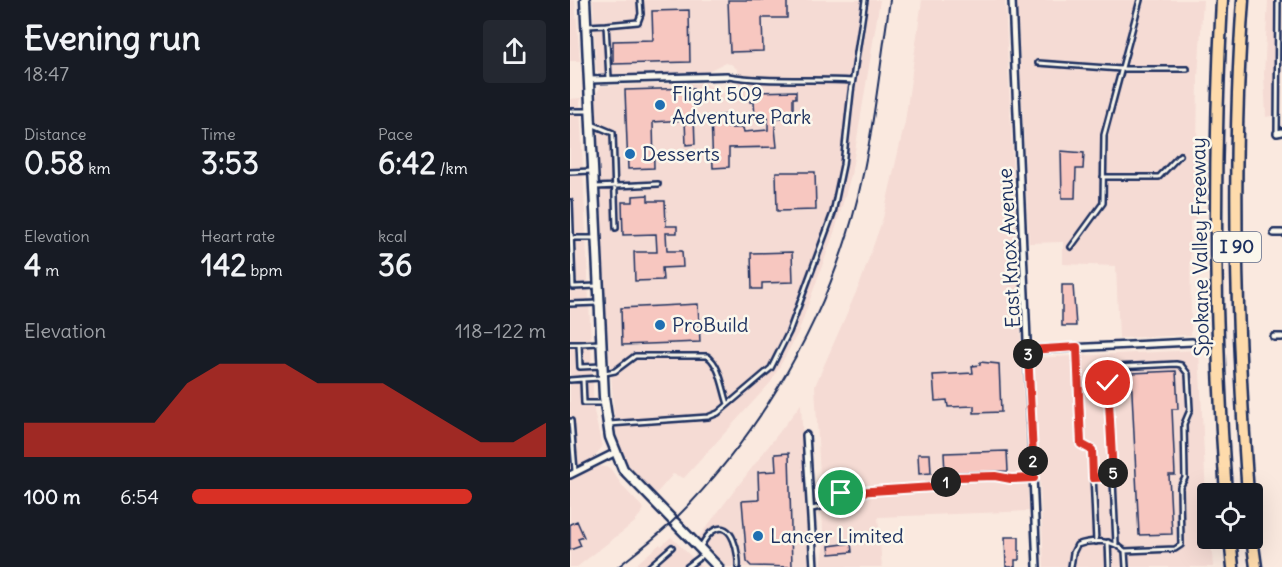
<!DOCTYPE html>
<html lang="en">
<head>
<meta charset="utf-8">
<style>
  body { margin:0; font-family:Delius,sans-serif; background:#242831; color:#f1f3f6; height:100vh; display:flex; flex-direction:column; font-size:22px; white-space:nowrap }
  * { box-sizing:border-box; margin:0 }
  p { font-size:20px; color:#9ea1a6 }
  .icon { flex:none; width:33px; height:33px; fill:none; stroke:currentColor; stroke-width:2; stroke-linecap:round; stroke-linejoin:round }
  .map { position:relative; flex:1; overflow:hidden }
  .side { display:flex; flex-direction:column; background:#171b24; width:570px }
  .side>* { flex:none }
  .fabs { position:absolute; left:627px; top:483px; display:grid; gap:12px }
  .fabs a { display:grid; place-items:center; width:66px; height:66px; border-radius:6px; background:#171b24; box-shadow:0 6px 24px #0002; font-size:30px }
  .pin { position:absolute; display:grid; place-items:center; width:51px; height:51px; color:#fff; margin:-26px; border:3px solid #fff; border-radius:50%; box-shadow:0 2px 6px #0007 }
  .km { position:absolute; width:30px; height:30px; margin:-15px; border-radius:50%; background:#222; color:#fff; font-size:16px; line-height:30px; text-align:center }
  .round { display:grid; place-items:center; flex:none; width:63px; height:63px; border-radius:6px; background:#242831 }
  .headline { display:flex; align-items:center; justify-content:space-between; height:102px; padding:0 24px }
  h1 { font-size:33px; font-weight:700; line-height:45px }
  .figures { display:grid; grid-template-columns:repeat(3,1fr); gap:9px; height:102px; padding:6px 24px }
  .figures div { display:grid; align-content:center }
  .figures b { font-size:30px; font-weight:700 }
  .figures small { font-size:16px; font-weight:400 }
  .figures p { font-size:16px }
  .chart { height:168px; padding:12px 24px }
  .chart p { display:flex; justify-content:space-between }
  .chart svg { width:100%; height:108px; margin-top:6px; fill:#d93025; opacity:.7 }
  ul { padding:0 24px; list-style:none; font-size:20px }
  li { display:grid; grid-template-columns:96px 72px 1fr; align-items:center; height:45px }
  li i { height:15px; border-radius:8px; background:#d93025 }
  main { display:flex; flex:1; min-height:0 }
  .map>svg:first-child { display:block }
  .built { fill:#f5dbd4 }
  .building { fill:#f7c7c0; stroke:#1b2f5e; stroke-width:1.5 }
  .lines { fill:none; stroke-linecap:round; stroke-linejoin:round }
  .lane-casing { stroke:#1b2f5e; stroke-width:8 }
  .street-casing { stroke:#1b2f5e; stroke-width:10 }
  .secondary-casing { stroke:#1b2f5e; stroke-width:13 }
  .highway-casing { stroke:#1b2f5e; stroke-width:15 }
  .lane { stroke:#fbf7ec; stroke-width:3 }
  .street { stroke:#fbf7ec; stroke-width:5 }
  .secondary { stroke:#fbf7ec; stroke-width:8 }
  .highway { stroke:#fedbac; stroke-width:10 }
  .rail { stroke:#1b2f5e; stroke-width:2 }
  .route-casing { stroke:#fff; stroke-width:12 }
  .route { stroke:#d93025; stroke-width:8 }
  .poi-dot { fill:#1f6fb2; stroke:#fbf7ec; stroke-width:2 }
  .labels { text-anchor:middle; stroke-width:5; stroke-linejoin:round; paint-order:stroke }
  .shield { fill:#fbf7ec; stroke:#5e6b89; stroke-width:1.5 }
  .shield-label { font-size:18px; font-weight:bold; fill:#1b2f5e }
  .poi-label { font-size:20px; fill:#1b2f5e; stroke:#fbf7ec; text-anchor:start }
  .street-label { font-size:20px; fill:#1b2f5e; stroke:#fbf7ec }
</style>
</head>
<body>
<main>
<section class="side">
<div class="headline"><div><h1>Evening run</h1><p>18:47</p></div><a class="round"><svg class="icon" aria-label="share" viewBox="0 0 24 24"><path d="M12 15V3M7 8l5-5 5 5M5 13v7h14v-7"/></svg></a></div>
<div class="figures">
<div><p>Distance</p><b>0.58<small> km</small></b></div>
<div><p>Time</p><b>3:53</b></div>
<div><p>Pace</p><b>6:42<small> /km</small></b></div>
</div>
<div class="figures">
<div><p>Elevation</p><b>4<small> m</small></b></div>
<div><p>Heart rate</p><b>142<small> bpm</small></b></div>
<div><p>kcal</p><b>36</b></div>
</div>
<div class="chart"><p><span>Elevation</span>118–122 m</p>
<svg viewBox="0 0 160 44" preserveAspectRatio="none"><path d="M0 44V30L10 30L20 30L30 30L40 30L50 14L60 6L70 6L80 6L90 14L100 14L110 14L120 22L130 30L140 38L150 38L160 30V44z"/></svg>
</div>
<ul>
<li><b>100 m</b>6:54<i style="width:79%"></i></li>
</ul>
</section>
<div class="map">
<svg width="712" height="567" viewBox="0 0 712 567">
  <rect width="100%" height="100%" fill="#fae9df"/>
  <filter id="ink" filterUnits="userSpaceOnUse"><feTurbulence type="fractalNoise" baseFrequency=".0167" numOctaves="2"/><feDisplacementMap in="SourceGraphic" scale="12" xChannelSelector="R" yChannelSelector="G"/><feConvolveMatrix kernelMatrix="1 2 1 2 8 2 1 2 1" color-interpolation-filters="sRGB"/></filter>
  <g filter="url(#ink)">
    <path class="built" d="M0,0h5l5,61h-10z
      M23,0h287l-29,175 -15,52 -38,106 -27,49 -87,96 -11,-4 -18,21 -26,-29 -9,-20 -5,-18 -10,-132 -9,-202 5,-8 104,-3 17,10 7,-1 7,-3 4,-13 -3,-7 -6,-5 -7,-1 -18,9 -104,3 -6,-5z
      M352,0h83l24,511 -151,6 4,50h-61l3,-19 -9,-162 46,-105 22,-63 22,-96z
      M447,0h186l-5,77 -2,143 -6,1 1,114 -72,3 -3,-72 -53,-2v-22l-34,1z
      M698,0h14v114l-16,3 -2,-42z
      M11,98l-1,6 14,307 8,36 -9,12 -23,10v-370z
      M629,350l9,188 3,1 2,28h-169l-10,-209z
      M231,404l8,163h-82l-29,-29z
      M29,466l11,2 14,20 20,21 -9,13 -58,45h-7v-88z
      M101,537l31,30h-69l27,-23 1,2z"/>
    <path class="building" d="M158,0h59v18h-25l1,33 -33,1z
      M119,10l1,52 -77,2v-23l40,-1 -1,-29z
      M123,88l2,56 -9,1 -1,-25 -32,2 1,46 -26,1 -3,-79z
      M226,91v7h-3v19l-19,1 3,29 -48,1v19l-16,1 -2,-52 17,-1v13h15l1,4 24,-2v-12h-13l-1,-16h-4v-10z
      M491,151l23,2 -1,16h-7l-1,29h-13z
      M206,172h39l1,38 -39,1z
      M78,195v6h17l1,25h11v7h-11l1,18h15l1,16 -21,1 1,12 -28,1 -1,-29h23l-1,-18 -33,1 -1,-33h11v-6z
      M222,252l1,30 -31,1v6h-10l-1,-36z
      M492,285h11l3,41h-14z
      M128,304l2,38 -78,3 -1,-37z
      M410,362l19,2 2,48 -27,1v-7l-26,1 -1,-7 -12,1 -2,-26 40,-2 -1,-7 8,-1z
      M606,371l2,38h-6l3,66h-6l3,59 -33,1 -8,-162z
      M437,451l1,20 -63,2 -1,-20z
      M219,453l3,114 -41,-1 -4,-4 -5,-61 17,-1 -1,-28 18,-1 -1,-17z
      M348,454h12l1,19 -12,1z
      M7,521l7,16 -6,2 3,7 -11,4v-26z
      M435,537h14v23h-4v7h-9z
      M281,543l1,9 -22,2 -1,-8z"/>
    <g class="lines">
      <defs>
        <path id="lane" d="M36,25l32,-3 3,-8 -1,-14
          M18,26l18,-1 3,53
          M468,63l83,6h66
          M158,76c41,7 83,2 124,5
          M0,111h19
          M24,125l19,8 3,95
          M707,133l1,-133
          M0,172l21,-1
          M533,177h56l21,-22
          M26,187l62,-3
          M0,202l3,85 24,-1
          M1,238h24
          M501,247l32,-44 1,-68 36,-135
          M0,304l28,-1
          M30,343l-21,1 1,23 22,-1
          M0,344h9
          M507,349l4,95 11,6 4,92
          M35,373l10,-2 20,-15h72c13,8 16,34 21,48
          M31,378l-18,1 1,24h20
          M0,380l13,-1
          M1,421l4,50
          M39,424l99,-7 10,-4 53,-45 18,-36 44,-119 10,-48 8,-73 14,-92
          M523,478l19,-1
          M242,509l13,-3 16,-13 92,-6 25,-10 37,-1 16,3h21
          M538,542l1,25
          M546,543l-8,-167 2,-5 6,-4 60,-3 5,1 7,9 2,36 -6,14 1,54 -5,9 1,58 -6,4 -50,2
          M131,546c3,-5 7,-12 12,-15 20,-13 26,25 25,36
          M79,567l23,-20
          M117,567l16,-12
          M501,567l2,-14 4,-8c16,-6 36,-5 48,6l1,16"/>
        <path id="street" d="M442,0l25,567
          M19,80l138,-4
          M707,133l5,-1
          M704,233h8
          M704,337h8
          M458,350l164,-8
          M236,435l8,132
          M0,475l44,-22"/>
        <path id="secondary" d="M15,0l19,397 6,40 13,32 95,98"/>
        <path id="highway" d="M652,0c-9,164 -8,329 4,494
          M673,0c-12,164 -7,330 5,494
          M660,538l3,29
          M682,538l4,29"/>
      </defs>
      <use href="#lane" class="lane-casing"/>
      <use href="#street" class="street-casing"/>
      <use href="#secondary" class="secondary-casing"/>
      <use href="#highway" class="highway-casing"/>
      <use href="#lane" class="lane"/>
      <use href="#street" class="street"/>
      <use href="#secondary" class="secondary"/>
      <use href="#highway" class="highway"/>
      <path class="rail" d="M48,567c18,-15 39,-30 56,-47 78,-77 140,-179 173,-284 24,-75 31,-158 43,-236"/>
    </g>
  </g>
  <g class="lines" filter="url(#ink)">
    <defs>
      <path id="route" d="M271,493l92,-6 25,-10 37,-1 16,3 23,-1 -6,-128 49,-3 4,97 11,6 1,28 20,-1 -5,-94"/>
    </defs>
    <use href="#route" class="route-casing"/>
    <use href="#route" class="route"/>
  </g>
  <g class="poi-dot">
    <circle cx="90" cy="105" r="6"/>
    <circle cx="60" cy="154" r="6"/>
    <circle cx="90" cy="325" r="6"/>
    <circle cx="188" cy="536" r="6"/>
  </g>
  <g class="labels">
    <rect class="shield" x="643" y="232" width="48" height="30" rx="4.5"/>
    <g class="shield-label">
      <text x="667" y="253">I 90</text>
    </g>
    <g class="poi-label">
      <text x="102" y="101">Flight 509<tspan x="102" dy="23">Adventure Park</tspan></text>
      <text x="72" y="161">Desserts</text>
      <text x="102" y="332">ProBuild</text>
      <text x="200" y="543">Lancer Limited</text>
    </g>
    <g class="street-label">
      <text transform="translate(630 247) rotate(-91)" y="7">Spokane Valley Freeway</text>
      <text transform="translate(439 248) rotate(-93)" y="7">East Knox Avenue</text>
    </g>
  </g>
</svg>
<div class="fabs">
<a><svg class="icon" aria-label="locate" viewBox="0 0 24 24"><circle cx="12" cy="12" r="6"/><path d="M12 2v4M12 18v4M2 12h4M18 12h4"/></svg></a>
</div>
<div class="pin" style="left:271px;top:493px;background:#1e9e55"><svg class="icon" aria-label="arrive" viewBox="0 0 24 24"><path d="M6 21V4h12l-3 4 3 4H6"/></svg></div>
<div class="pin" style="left:538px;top:383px;background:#d93025"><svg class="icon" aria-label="check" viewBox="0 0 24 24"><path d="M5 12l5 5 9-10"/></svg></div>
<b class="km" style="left:376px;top:482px">1</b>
<b class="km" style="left:463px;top:461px">2</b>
<b class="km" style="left:458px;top:354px">3</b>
<b class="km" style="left:543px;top:473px">5</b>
</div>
</main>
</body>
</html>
